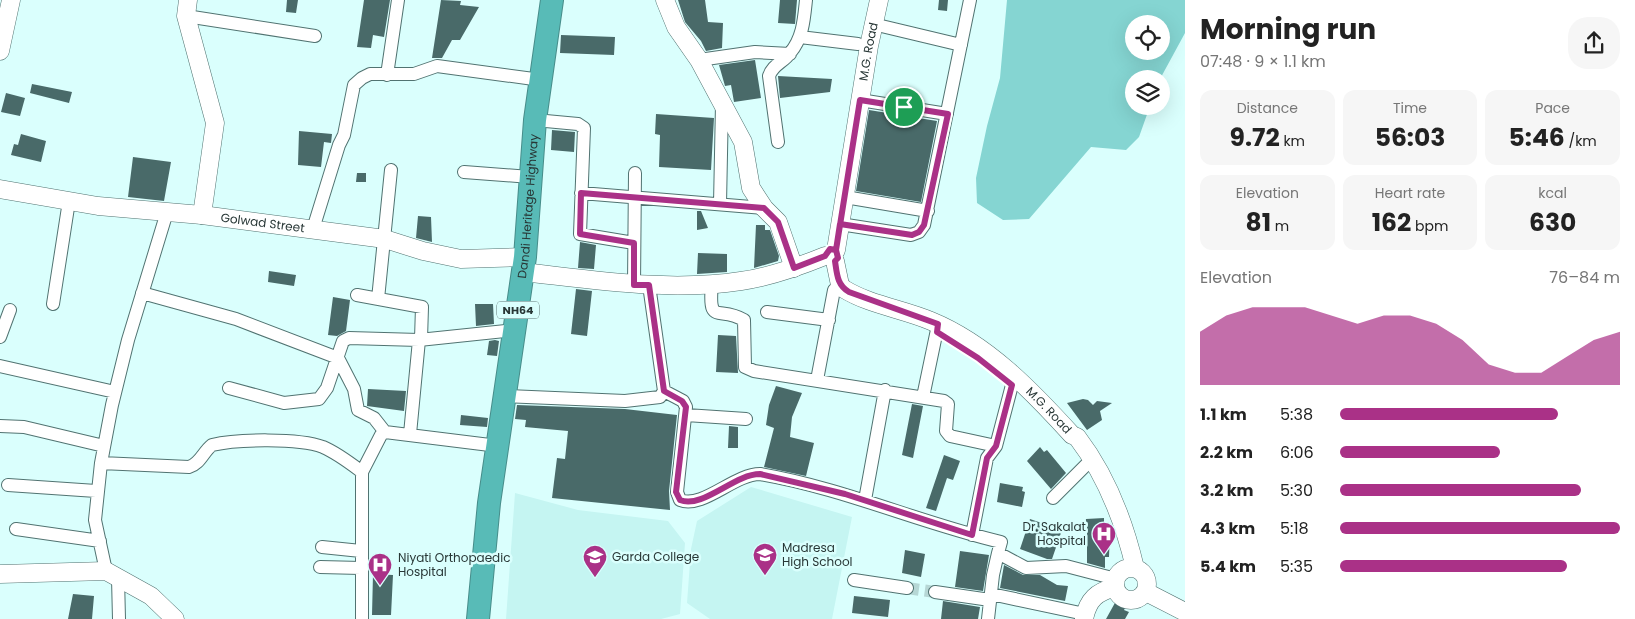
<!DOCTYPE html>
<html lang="en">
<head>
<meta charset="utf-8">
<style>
  body { margin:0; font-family:Poppins,sans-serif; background:#f6f6f6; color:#222; height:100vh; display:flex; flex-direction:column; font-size:19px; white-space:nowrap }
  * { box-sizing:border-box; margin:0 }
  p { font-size:16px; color:#767676 }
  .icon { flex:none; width:28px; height:28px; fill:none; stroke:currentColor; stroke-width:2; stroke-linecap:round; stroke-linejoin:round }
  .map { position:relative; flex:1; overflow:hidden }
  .sheet { display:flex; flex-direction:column; background:#fff; width:450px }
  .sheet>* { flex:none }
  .fabs { position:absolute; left:1125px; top:15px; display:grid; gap:10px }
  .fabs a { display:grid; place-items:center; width:45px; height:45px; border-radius:50%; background:#fff; box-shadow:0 5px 20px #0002; font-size:25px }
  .pin { position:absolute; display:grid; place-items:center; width:42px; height:42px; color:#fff; margin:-21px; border:2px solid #fff; border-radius:50%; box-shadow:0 1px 5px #0007 }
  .round { display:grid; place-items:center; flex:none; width:52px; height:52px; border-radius:20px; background:#f6f6f6 }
  .overview { display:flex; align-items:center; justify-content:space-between; height:85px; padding:0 15px }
  h1 { font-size:28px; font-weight:700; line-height:38px }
  .metrics { display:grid; grid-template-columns:repeat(3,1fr); gap:8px; height:85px; padding:5px 15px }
  .metrics div { display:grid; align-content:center; border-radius:12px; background:#f6f6f6; text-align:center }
  .metrics b { font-size:25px; font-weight:700 }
  .metrics small { font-size:14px; font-weight:400 }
  .metrics p { font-size:14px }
  .chart { height:140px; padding:10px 15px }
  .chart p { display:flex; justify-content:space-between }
  .chart svg { width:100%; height:90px; margin-top:5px; fill:#aa3187; opacity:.7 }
  ul { padding:0 15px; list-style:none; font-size:16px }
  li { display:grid; grid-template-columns:80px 60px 1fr; align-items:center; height:38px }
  li i { height:12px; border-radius:6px; background:#aa3187 }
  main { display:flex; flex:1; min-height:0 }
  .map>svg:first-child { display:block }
  .built { fill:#c5f5f2 }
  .water { fill:#85d5d2; fill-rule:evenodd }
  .building { fill:#496a69 }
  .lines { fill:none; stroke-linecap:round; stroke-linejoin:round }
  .street-tunnel { stroke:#b6d7d5; stroke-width:12; stroke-dasharray:12 6; stroke-linecap:butt }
  .street-casing { stroke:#517371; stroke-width:14 }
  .secondary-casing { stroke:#517371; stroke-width:19 }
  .highway-casing { stroke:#478d8a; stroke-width:24 }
  .street { stroke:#fff; stroke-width:12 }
  .secondary { stroke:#fff; stroke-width:18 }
  .highway { stroke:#58bbb7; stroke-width:22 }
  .route-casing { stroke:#fff; stroke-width:10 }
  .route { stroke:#aa3187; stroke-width:6 }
  .labels { text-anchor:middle; stroke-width:5; stroke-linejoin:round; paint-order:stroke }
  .shield { fill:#dafffd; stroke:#5d7372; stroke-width:1 }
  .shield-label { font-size:11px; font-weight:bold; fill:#283736 }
  .street-label { font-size:12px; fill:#283736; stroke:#dafffd }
  .poi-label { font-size:12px; fill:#283736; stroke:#dafffd; text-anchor:start }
</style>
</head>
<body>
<main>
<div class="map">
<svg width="1185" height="619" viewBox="0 0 1185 619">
  <rect width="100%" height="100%" fill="#dafffd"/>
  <path class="built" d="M751,487l101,30 -20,102h-122l-23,-16 4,-54 6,-28z
    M515,493l63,17 90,11 17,22 -5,71 -19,5h-155z"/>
  <path class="water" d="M1007,0h178v33l-25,46h-26v27h16l-11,31 -13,13 -35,-3 -62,72 -26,1 -26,-17 -1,-25 11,-52 13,-48zM1134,24h27v27h-27z"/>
  <path class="building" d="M287,0h11l-2,13 -10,-1z
    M364,0h26l-6,37 -11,-2 -2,13 -14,-1z
    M441,0l20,1 -1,4 19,2 -19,33h-8l-10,18h-10z
    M678,0h27l3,22 15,1 -1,25 -16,3 -5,-10 -16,-19z
    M780,0h17l-2,24 -17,-1z
    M939,0h9l-1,11 -9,-1z
    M561,35l54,2 -1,18 -54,-2z
    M755,60l6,38 -27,4 -3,-17 -6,1 -6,-21z
    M778,76l54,3 -2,13 -50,6z
    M32,84l40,8 -3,11 -39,-10z
    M6,93l19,5 -5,18 -19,-4z
    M869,110l68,11 -16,81 -65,-11z
    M656,114l58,4 -3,52 -52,-3 1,-32 -5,-1z
    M552,130l23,2 -1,20 -23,-2z
    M299,131l33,3 -1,9 -7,-1 -3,25 -23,-2z
    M21,134l25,7 -5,21 -30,-7 3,-11 4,1z
    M133,157l38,5 -7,39 -36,-4z
    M357,173h9v9h-10z
    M697,211h4l7,17 -11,2z
    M418,216l13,1 1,25 -16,-4z
    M756,225h9v5h5l9,26 -1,5 -24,7z
    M580,242l16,3 -2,24 -16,-1z
    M698,253l29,1v18l-30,2z
    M269,271l27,4 -2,11 -26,-4z
    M576,289l16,2 -5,45 -16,-2z
    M333,297l17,3 -4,31 -9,5 -9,-1z
    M475,304h18l1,20 -18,2z
    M718,335l18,1 2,37 -22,-1z
    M495,340l4,1 -2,15 -10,-1 2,-14z
    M776,386l26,7 -10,24 -2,20 24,6 -8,33 -42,-9 10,-39 -8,-3 3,-20z
    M368,389l38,2 -2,20 -37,-5z
    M1083,399l5,1 5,5 4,-4 15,2 -12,8 2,9 -15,10 -20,-27z
    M912,404l11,2 -10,52 -11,-3z
    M517,405l108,4 52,6 -8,76 1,19 -118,-12 5,-40 8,1 3,-28 -43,-4 1,-7 -11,-1z
    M461,415l27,3 -1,9 -27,-2z
    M729,426l9,1v21h-10z
    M1040,447l4,5 3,-2 19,23 -15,16 -24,-28z
    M944,455l16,6 -7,19 -6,-2 -11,33 -10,-3z
    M1000,483l23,4 -1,4 3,1 -3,15 -25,-5z
    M1104,518v11h6l-1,28h-4v11l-18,-5v-36h-2l1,-8z
    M1030,519l32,11 -10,29h-5l-27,-10z
    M905,550l20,4 -4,23 -19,-4z
    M960,551l29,4 -6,36 -28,-4z
    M1004,565l19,10h17l17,10 11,1 -3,15 -65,-13z
    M373,574l20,1 -2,40h-19z
    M73,594l21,2 -2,23h-24z
    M854,596l36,4 -2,17 -36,-4z
    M943,601l37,6 -2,12h-37z
    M1116,601l10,5 -2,4 5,2 -4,7h-19z"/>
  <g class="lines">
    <path class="street-tunnel" d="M907,588l28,4"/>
    <defs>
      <path id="street" d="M186,16l129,20
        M873,24l88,21
        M800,37l58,7
        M699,60l56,-8 35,2
        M387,75l11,-75
        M860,100l87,14
        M535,120l43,4 6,4 -4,106 54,9
        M778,142l-9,-66c4,-12 14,-13 21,-23 13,-15 14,-34 16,-53
        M464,172l66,5
        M581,193l183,15
        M845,197l83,14
        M720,204l2,-100
        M840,224l71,11 8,-3 5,-7 46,-225
        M313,229l26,-84 5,-10 10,-50 8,-7 8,-4h44l23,-8 104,14
        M712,283c-4,44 6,22 32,37l1,47 9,4 190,30 4,3 -2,27 4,5 46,10
        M634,285l1,-112
        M142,293l94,26 102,39 16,31 4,21 16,8 11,14
        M357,295l65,12 -1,32
        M378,299l13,-129
        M53,304l16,-103
        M767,312l62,8
        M0,337l10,-27
        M0,366l115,26
        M817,380l17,-90
        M229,388l55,15 35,-4 8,-11 16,-47 6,-3 70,2
        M664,391l19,10 3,6 -9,85 3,8c23,9 54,-26 80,-26 83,14 160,49 241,68l-3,11
        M505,396l120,5 35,-4 4,-6 -1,-7 -14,-99
        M923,397l15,-72
        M686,415l60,4
        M0,426l24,1 80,19
        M410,434l9,-94 96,-10
        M101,463l88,4c11,-3 14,-15 23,-22 25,-6 87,-7 111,2 14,6 27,16 39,25
        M8,485l88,6
        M1053,498l33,-33
        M865,500l20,-110
        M16,529l84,12
        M972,535l15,-77 9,-12 16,-61
        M322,547l39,4
        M320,567l41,1
        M106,571l-11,-51 6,-57 11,-58 16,-65 39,-128
        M118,578l1,41
        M854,580l53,8
        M935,592l55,8
        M991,594l94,20
        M362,619v-147l19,-37 4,-3 113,14
        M988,619l5,-44 5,-22 28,15 40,-2 50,13"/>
      <g id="secondary">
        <path d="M188,0l-2,16 29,107 -13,92"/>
        <path d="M665,0l11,27 23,33 44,82 8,46 13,20 14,14 16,46"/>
        <path d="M0,51l11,-51"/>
        <path id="s1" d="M0,189l98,17 104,9 183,24 38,12 38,8 64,-2"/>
        <path id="s2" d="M836,250l33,-204 10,-46"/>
        <path id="s3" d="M835,261l5,24 4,4c26,16 59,20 87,32 56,23 101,70 141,114l5,2c29,38 47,84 58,131"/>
        <path d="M523,272c72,8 145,20 218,9 29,-4 57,-14 84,-25"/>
        <circle cx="1131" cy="584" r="16"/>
        <path d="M0,574l106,-3 45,25 24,23"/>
        <path d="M1146,592l39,20"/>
        <path d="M1084,619c4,-20 13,-27 31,-32"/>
      </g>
      <g id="highway">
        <path id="s4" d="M478,619l11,-116 36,-246 10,-137 17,-120"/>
      </g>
    </defs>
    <use href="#street" class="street-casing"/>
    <use href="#secondary" class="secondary-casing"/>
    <use href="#highway" class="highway-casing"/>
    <use href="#street" class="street"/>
    <use href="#secondary" class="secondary"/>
    <use href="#highway" class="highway"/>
  </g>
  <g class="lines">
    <defs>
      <path id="route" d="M904,107l-44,-7 -24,150 -6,-1 -5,7 -31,12 -16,-46 -14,-14 -183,-15 -1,41 54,9v42h15l15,106 18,10 4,6 -10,85 4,8c23,9 54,-26 80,-26l85,20 127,41 15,-77 9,-12 16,-61 -34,-27 -41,-26 1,-8 -89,-32c-12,-7 -12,-18 -14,-31l3,-3 -2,-8 4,-26 72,11 7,-3 5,-7 24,-111 -44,-7"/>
    </defs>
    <use href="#route" class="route-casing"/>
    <use href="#route" class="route"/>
  </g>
  <defs>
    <symbol id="hospital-pin" viewBox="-11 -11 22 30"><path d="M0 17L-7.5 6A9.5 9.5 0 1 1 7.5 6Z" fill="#aa3187" stroke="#dafffd"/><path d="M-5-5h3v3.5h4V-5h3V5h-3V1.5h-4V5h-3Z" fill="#fff"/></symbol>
    <symbol id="school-pin" viewBox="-11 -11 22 30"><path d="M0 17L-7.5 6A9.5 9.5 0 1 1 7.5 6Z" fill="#aa3187" stroke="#dafffd"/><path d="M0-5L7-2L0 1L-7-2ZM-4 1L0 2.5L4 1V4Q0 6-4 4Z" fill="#fff"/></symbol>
    <symbol id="university-pin" viewBox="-11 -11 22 30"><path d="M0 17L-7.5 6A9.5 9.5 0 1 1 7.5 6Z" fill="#aa3187" stroke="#dafffd"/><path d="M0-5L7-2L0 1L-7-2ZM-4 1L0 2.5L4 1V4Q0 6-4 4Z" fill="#fff"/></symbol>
  </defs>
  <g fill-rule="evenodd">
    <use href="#hospital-pin" x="1090" y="520" width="28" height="38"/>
    <use href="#school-pin" x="751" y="541" width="28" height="38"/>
    <use href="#university-pin" x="581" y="543" width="28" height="38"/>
    <use href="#hospital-pin" x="366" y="551" width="28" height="38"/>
  </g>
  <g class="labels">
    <rect class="shield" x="497" y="301.5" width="42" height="17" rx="4"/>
    <g class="shield-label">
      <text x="518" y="314">NH64</text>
    </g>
    <g class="street-label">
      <text dy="4" stroke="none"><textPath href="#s2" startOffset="201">M.G. Road</textPath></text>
      <text dy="4" stroke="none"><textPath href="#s4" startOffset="416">Dandi Heritage Highway</textPath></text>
      <text dy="4" stroke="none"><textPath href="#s1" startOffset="265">Golwad Street</textPath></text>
      <text dy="4" stroke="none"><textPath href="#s3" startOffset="272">M.G. Road</textPath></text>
    </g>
    <g class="poi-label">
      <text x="1086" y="531" text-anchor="end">Dr. Sakalat<tspan x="1086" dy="14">Hospital</tspan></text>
      <text x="782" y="552">Madresa<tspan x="782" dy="14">High School</tspan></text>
      <text x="612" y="561">Garda College</text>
      <text x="398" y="562">Niyati Orthopaedic<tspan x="398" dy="14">Hospital</tspan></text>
    </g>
  </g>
</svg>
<div class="fabs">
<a><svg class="icon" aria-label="locate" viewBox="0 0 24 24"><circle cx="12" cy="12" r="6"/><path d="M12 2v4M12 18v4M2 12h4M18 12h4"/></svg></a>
<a><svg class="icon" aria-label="layers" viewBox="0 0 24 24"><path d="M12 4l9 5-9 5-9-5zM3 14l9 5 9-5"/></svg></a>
</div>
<div class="pin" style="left:904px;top:107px;background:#1e9e55"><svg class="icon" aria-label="arrive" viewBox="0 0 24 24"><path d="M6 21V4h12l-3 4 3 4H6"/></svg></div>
</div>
<section class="sheet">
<div class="overview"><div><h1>Morning run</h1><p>07:48 · 9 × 1.1 km</p></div><a class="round"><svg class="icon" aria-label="share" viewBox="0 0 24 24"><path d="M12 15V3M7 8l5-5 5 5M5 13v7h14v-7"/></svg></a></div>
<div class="metrics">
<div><p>Distance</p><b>9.72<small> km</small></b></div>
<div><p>Time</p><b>56:03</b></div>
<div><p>Pace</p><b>5:46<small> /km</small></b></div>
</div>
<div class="metrics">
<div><p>Elevation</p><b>81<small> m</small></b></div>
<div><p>Heart rate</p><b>162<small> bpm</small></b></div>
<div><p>kcal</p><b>630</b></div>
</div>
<div class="chart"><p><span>Elevation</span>76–84 m</p>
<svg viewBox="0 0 160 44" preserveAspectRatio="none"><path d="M0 44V18L10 10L20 6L30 6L40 6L50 10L60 14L70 10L80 10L90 14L100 22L110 34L120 38L130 38L140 30L150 22L160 18V44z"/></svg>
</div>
<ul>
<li><b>1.1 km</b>5:38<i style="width:78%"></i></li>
<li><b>2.2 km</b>6:06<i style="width:57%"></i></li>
<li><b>3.2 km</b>5:30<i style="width:86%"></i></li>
<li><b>4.3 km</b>5:18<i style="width:100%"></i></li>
<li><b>5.4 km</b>5:35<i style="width:81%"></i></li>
</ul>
</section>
</main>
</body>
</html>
